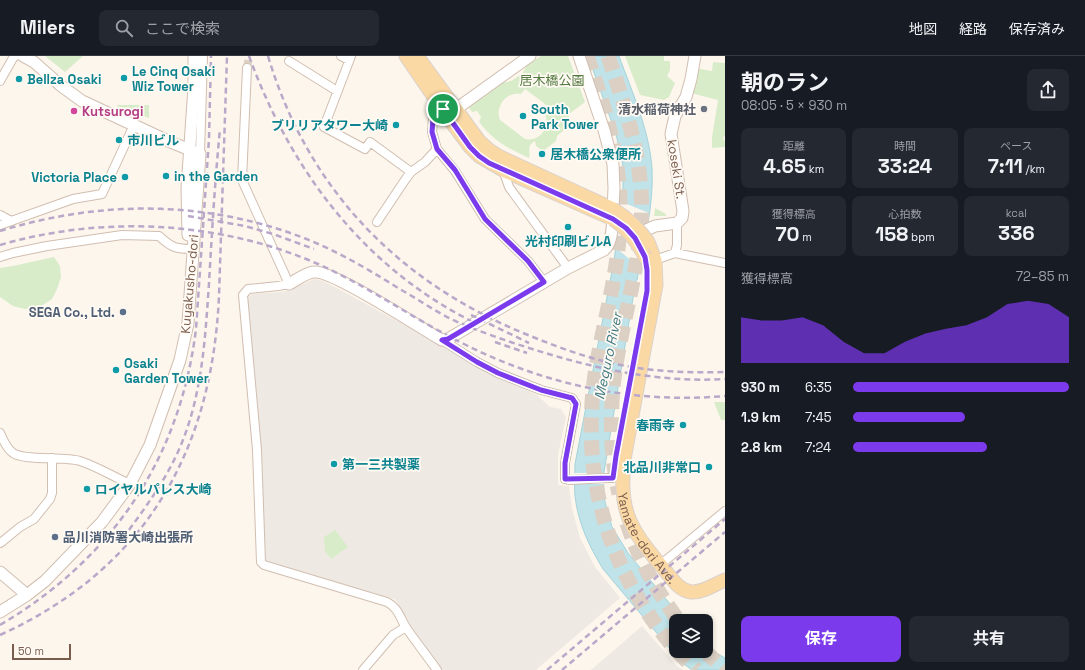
<!DOCTYPE html>
<html lang="ja">
<head>
<meta charset="utf-8">
<style>
  body { margin:0; font-family:"Space Grotesk","Noto Sans JP",sans-serif; background:#242831; color:#f1f3f6; height:100vh; display:flex; flex-direction:column; font-size:15px; white-space:nowrap }
  * { box-sizing:border-box; margin:0 }
  p { font-size:13px; color:#9ea1a6 }
  .icon { flex:none; width:22px; height:22px; fill:none; stroke:currentColor; stroke-width:2; stroke-linecap:round; stroke-linejoin:round }
  .map { position:relative; flex:1; overflow:hidden }
  .details { display:flex; flex-direction:column; background:#171b24; width:360px }
  .details>* { flex:none }
  .tools { position:absolute; left:669px; top:558px; display:grid; gap:8px }
  .tools a { display:grid; place-items:center; width:44px; height:44px; border-radius:8px; background:#171b24; box-shadow:0 2px 6px #0003; font-size:20px }
  .scale { position:absolute; left:12px; bottom:10px; width:59px; box-sizing:border-box; padding-left:4px; border:2px solid #7a5c4d; border-top:0; font-size:11px; line-height:14px; white-space:nowrap; color:#7a5c4d; -webkit-text-stroke:3px #fffaf3; paint-order:stroke }
  .pin { position:absolute; display:grid; place-items:center; width:34px; height:34px; color:#fff; margin:-17px; border:2px solid #fff; border-radius:50%; box-shadow:0 1px 4px #0007 }
  .round { display:grid; place-items:center; flex:none; width:42px; height:42px; border-radius:8px; background:#242831 }
  .head { display:flex; align-items:center; justify-content:space-between; height:68px; padding:0 16px }
  h1 { font-size:22px; font-weight:700; line-height:30px }
  .figures { display:grid; grid-template-columns:repeat(3,1fr); gap:6px; height:68px; padding:4px 16px }
  .figures div { display:grid; align-content:center; border-radius:8px; background:#242831; text-align:center }
  .figures b { font-size:20px; font-weight:700 }
  .figures small { font-size:11px; font-weight:400 }
  .figures p { font-size:11px }
  .chart { height:112px; padding:8px 16px }
  .chart p { display:flex; justify-content:space-between }
  .chart svg { width:100%; height:72px; margin-top:4px; fill:#7c3aed; opacity:.7 }
  .cta { display:flex; gap:8px; margin-top:auto; padding:8px 16px }
  .cta a { flex:1; height:46px; border-radius:8px; background:#7c3aed; color:#fff; font-size:16px; font-weight:700; line-height:46px; text-align:center }
  .cta a+a { background:#242831; color:#f1f3f6 }
  ul { padding:0 16px; list-style:none; font-size:13px }
  li { display:grid; grid-template-columns:64px 48px 1fr; align-items:center; height:30px }
  li i { height:10px; border-radius:5px; background:#7c3aed }
  header { display:flex; align-items:center; gap:24px; box-sizing:border-box; height:56px; padding:0 20px; background:#171b24; border-bottom:1px solid #363941 }
  header strong { font-size:19px }
  nav { display:flex; gap:22px; margin-inline-start:auto; font-size:14px }
  .search { width:280px; height:36px; background:#242831; display:flex; align-items:center; gap:10px; box-sizing:border-box; padding:0 14px; border-radius:8px; color:#9ea1a6; font-size:15px }
  main { display:flex; flex:1; min-height:0 }
  .map>svg:first-child { display:block }
  .industrial { fill:#efe9e4 }
  .green { fill:#d8ecc9; fill-rule:evenodd }
  .water { fill:#bfe3e8; stroke:#a5d3da }
  .pier { fill:#fdf6ec }
  .lines { fill:none; stroke-linecap:round; stroke-linejoin:round }
  .minor-tunnel { stroke:#dcd0c4; stroke-width:8; stroke-dasharray:8 4; stroke-linecap:butt }
  .motorway-tunnel { stroke:#dcd0c4; stroke-width:15; stroke-dasharray:15 8; stroke-linecap:butt }
  .minor-casing { stroke:#d1beb0; stroke-width:10 }
  .tertiary-casing { stroke:#d1beb0; stroke-width:13 }
  .primary-casing { stroke:#dad1cd; stroke-width:15 }
  .minor { stroke:#fff; stroke-width:8 }
  .tertiary { stroke:#fff; stroke-width:11 }
  .primary { stroke:#fbd9a5; stroke-width:13 }
  .rail { stroke:#b9a8c9; stroke-width:2.5; stroke-dasharray:6 4; stroke-linecap:butt }
  .minor-bridge-casing { stroke:#d1beb0; stroke-width:10; stroke-linecap:butt }
  .primary-bridge-casing { stroke:#dad1cd; stroke-width:15; stroke-linecap:butt }
  .minor-bridge { stroke:#fff; stroke-width:8 }
  .primary-bridge { stroke:#fbd9a5; stroke-width:13 }
  .route-casing { stroke:#fff; stroke-width:8 }
  .route { stroke:#7c3aed; stroke-width:5 }
  .culture-dot { fill:#0f9aa8; stroke:#fffaf3; stroke-width:1.5 }
  .worship-dot { fill:#6b7280; stroke:#fffaf3; stroke-width:1.5 }
  .hotel-dot { fill:#d1479c; stroke:#fffaf3; stroke-width:1.5 }
  .service-dot { fill:#5c6f8a; stroke:#fffaf3; stroke-width:1.5 }
  .labels { text-anchor:middle; stroke-width:3.5; stroke-linejoin:round; paint-order:stroke }
  .culture-label { font-size:13px; font-weight:bold; fill:#0d838f; stroke:#fffaf3; text-anchor:start }
  .park-label { font-size:13px; fill:#537a41; stroke:#fffaf3 }
  .worship-label { font-size:13px; font-weight:bold; fill:#5b616d; stroke:#fffaf3; text-anchor:end }
  .hotel-label { font-size:13px; font-weight:bold; fill:#b23c85; stroke:#fffaf3; text-anchor:start }
  .street-label { font-size:13px; fill:#7a5c4d; stroke:#fffaf3 }
  .service-label { font-size:13px; font-weight:bold; fill:#4e5e75; stroke:#fffaf3; text-anchor:end }
  .water-label { font-size:14px; font-style:italic; fill:#437c86; stroke:#fffaf3 }
</style>
</head>
<body>
<header>
<strong>Milers</strong>
<div class="search"><svg class="icon" aria-label="search" viewBox="0 0 24 24"><circle cx="10" cy="10" r="6"/><path d="M15 15l6 6"/></svg>ここで検索</div>
<nav><a>地図</a><a>経路</a><a>保存済み</a></nav>
</header>
<main>
<div class="map">
<svg width="725" height="614" viewBox="0 0 725 614">
  <rect width="100%" height="100%" fill="#fdf6ec"/>
  <path class="industrial" d="M314,223l6,1 15,7 97,53 42,25 63,30 13,12 11,2 5,8 -8,38v30l11,1 3,22 8,30 15,29 25,31 -84,72h-95l-27,-38 -19,-33 -128,-36 -4,-5 -17,-259 6,-5 29,-2 11,-3z
    M642,570l35,40 6,4h-92z"/>
  <path class="green" d="M45,0h38l-18,16z
    M541,0h27l17,46 -16,12v12l-12,10 -1,5 -13,10 -7,-5 -1,-5c-9,5 -4,10 -6,17 -23,-11 -34,-16 -50,-36l2,-5 -4,-6 -5,1 -4,-6 33,-23 10,-2 11,-7 5,-9zM525,33l24,18 -4,6c5,14 -4,29 -20,26l-25,-19c-1,-3 -2,-7 -1,-10 2,-11 11,-18 22,-16z
    M625,0h39v5h6v9l-3,6 8,7 -6,14 -5,3 -24,-5z
    M713,6l12,1v72l-2,3 2,4v5l-13,1v-11l6,-37 -27,-7 4,-25 17,3z
    M117,49h32v13l-32,-12z
    M655,152l11,6v2h-12z
    M54,201l6,9 1,11 -4,12 -5,10 -12,8 -15,2 -12,-3 -13,-9v-29l13,-2z
    M714,346h11v18h-4z
    M335,474l13,17 -17,12 -6,-8 -1,-14z"/>
  <path class="water" d="M588,0h31c13,36 30,73 33,112 2,37 -8,75 -15,112h-1l-33,198 2,24 7,25 16,26 56,68h-8v30h30v-7l4,5 15,9v12h-33l-11,-8 -78,-93c-14,-23 -25,-46 -28,-73 -1,-10 0,-21 0,-32l38,-198 10,-63v-37l-7,-32z"/>
  <path class="pier" d="M622,146l27,11 -11,60 -1,-5 -4,-6 -18,-15z
    M573,417h32v11h-32z"/>
  <g class="lines">
    <path class="minor-tunnel" d="M247,12l2,-12"/>
    <path class="motorway-tunnel" d="M587,0c19,54 35,107 33,164 -1,51 -16,99 -24,148 -17,105 11,202 80,282
      M608,0c19,55 37,110 33,168 -3,44 -15,86 -23,129 -9,47 -9,95 1,141
      M627,467c11,35 30,69 52,98
      M677,595l19,19
      M705,595l20,19"/>
    <defs>
      <path id="minor" d="M341,0l8,4
        M351,0l-27,71 41,22 5,-7 41,30
        M289,5l48,30
        M247,12l-5,112 47,104 -11,2 -30,3 -5,6 14,155 4,112 3,3 123,37c12,6 13,17 20,27 10,14 20,27 30,41
        M0,25l13,-23 3,-2
        M447,53h-4l-6,4 -4,6 -1,13 5,17 18,22 30,48 43,42 16,21
        M200,98l3,-98
        M503,114l6,17 59,81
        M0,159l11,6
        M377,166l28,-42 6,-8 14,-10 12,-13
        M0,169l73,-26 29,-5 32,-69
        M675,197l2,-8v-22
        M0,201l13,-4 34,-7 75,-11 37,1c13,12 17,13 34,13
        M655,204l20,-7 50,10
        M442,284l35,22 21,11 43,17 31,8 4,6 -11,59v16l5,1
        M0,377c3,7 7,16 13,20 11,8 51,3 67,8 16,5 34,16 50,23
        M607,422h6
        M0,487l3,-2 17,-14 14,-8 16,-20 2,-6v-35
        M660,509l65,-54
        M363,614l30,-35 13,-8"/>
      <path id="tertiary" d="M579,0l25,74 9,34 1,25 -1,20
        M456,53l74,-53
        M642,176l13,-6 22,-3 5,-5 1,-7 -12,-77 4,-18 11,-19 5,-18 4,-23
        M188,179l-1,-47 7,-101v-31
        M289,228c6,-3 18,-12 25,-12 18,-2 101,52 121,64l7,4 6,-1 120,-71 36,-18c8,-7 8,-21 9,-31
        M0,516l27,23
        M0,556l27,-17 18,-14 57,-59 28,-38 20,-39 30,-85 8,-37 12,-169 -32,-13 -86,-40 -22,-16 -26,-23 -11,-6"/>
      <g id="primary">
        <path d="M406,0l41,60 23,31 9,9 24,14 110,49"/>
        <path d="M417,0l62,85 10,9 11,7 113,52"/>
        <path id="s1" d="M648,186l7,18 1,25 -31,169c-8,55 4,74 38,114 8,9 15,22 28,24 11,1 24,-8 34,-12"/>
      </g>
    </defs>
    <use href="#minor" class="minor-casing"/>
    <use href="#tertiary" class="tertiary-casing"/>
    <use href="#primary" class="primary-casing"/>
    <use href="#minor" class="minor"/>
    <use href="#tertiary" class="tertiary"/>
    <use href="#primary" class="primary"/>
    <path class="rail" d="M249,0c42,115 115,212 226,267
      M268,0c40,134 131,227 260,279 32,13 64,25 98,31 33,6 66,7 99,6
      M188,160l57,10 28,8 41,15
      M0,175c101,-31 205,-31 304,7 33,13 64,31 94,50 18,10 35,22 53,31 24,11 50,20 75,28 65,21 131,36 199,32
      M0,189c103,-30 220,-24 318,19 52,23 97,56 148,81 80,40 169,59 259,51
      M471,259l58,28
      M495,286l32,11
      M123,482c20,-27 40,-54 54,-84 25,-54 28,-113 32,-171 3,-52 6,-103 11,-154
      M0,569c112,-66 180,-166 196,-296l13,-190 2,-83
      M0,579c145,-66 212,-183 219,-339l8,-240
      M547,614l178,-151
      M562,614l163,-138"/>
    <defs>
      <path id="minor-bridge" d="M570,424l37,-2"/>
      <path id="primary-bridge" d="M613,153c14,9 26,19 35,33
        M613,163c15,10 24,22 32,38"/>
    </defs>
    <use href="#minor-bridge" class="minor-bridge-casing"/>
    <use href="#primary-bridge" class="primary-bridge-casing"/>
    <use href="#minor-bridge" class="minor-bridge"/>
    <use href="#primary-bridge" class="primary-bridge"/>
  </g>
  <g class="lines">
    <defs>
      <path id="route" d="M443,53l27,38 9,9 10,7 124,56 13,9 9,10 10,19 2,13v21l-31,165 -3,22 -48,1v-16l11,-59 -4,-6 -31,-8 -43,-17 -21,-11 -35,-22 6,-1 96,-57 -16,-21 -43,-42 -30,-49 -18,-21 -5,-17 1,-13 4,-6z"/>
    </defs>
    <use href="#route" class="route-casing"/>
    <use href="#route" class="route"/>
  </g>
  <g class="culture-dot">
    <circle cx="124" cy="22" r="4"/>
    <circle cx="19" cy="23" r="4"/>
    <circle cx="523" cy="60" r="4"/>
    <circle cx="396" cy="69" r="4"/>
    <circle cx="119" cy="84" r="4"/>
    <circle cx="542" cy="98" r="4"/>
    <circle cx="166" cy="120" r="4"/>
    <circle cx="125" cy="121" r="4"/>
    <circle cx="568" cy="171" r="4"/>
    <circle cx="116" cy="314" r="4"/>
    <circle cx="683" cy="369" r="4"/>
    <circle cx="334" cy="408" r="4"/>
    <circle cx="709" cy="411" r="4"/>
    <circle cx="87" cy="433" r="4"/>
  </g>
  <circle class="worship-dot" cx="704" cy="53" r="4"/>
  <circle class="hotel-dot" cx="74" cy="55" r="4"/>
  <g class="service-dot">
    <circle cx="123" cy="256" r="4"/>
    <circle cx="55" cy="481" r="4"/>
  </g>
  <g class="labels">
    <g class="culture-label">
      <text x="132" y="20">Le Cinq Osaki<tspan x="132" dy="15">Wiz Tower</tspan></text>
      <text x="27" y="28">Bellza Osaki</text>
      <text x="531" y="58">South<tspan x="531" dy="15">Park Tower</tspan></text>
      <text x="388" y="74" text-anchor="end">ブリリアタワー大崎</text>
      <text x="127" y="89">市川ビル</text>
      <text x="550" y="103">居木橋公衆便所</text>
      <text x="174" y="125">in the Garden</text>
      <text x="117" y="126" text-anchor="end">Victoria Place</text>
      <text x="568" y="190" text-anchor="middle">光村印刷ビルA</text>
      <text x="124" y="312">Osaki<tspan x="124" dy="15">Garden Tower</tspan></text>
      <text x="675" y="374" text-anchor="end">春雨寺</text>
      <text x="342" y="413">第一三共製薬</text>
      <text x="701" y="416" text-anchor="end">北品川非常口</text>
      <text x="95" y="438">ロイヤルパレス大崎</text>
    </g>
    <g class="park-label">
      <text x="552" y="29">居木橋公園</text>
    </g>
    <g class="worship-label">
      <text x="696" y="58">清水稲荷神社</text>
    </g>
    <g class="hotel-label">
      <text x="82" y="60">Kutsurogi</text>
    </g>
    <g class="street-label">
      <text transform="translate(677 113) rotate(81)" y="5">koseki St.</text>
      <text transform="translate(189 228) rotate(-85)" y="5">Kuyakusho-dori</text>
      <text dy="5" stroke="none"><textPath href="#s1" startOffset="307">Yamate-dori Ave.</textPath></text>
    </g>
    <g class="service-label">
      <text x="115" y="261">SEGA Co., Ltd.</text>
      <text x="63" y="486" text-anchor="start">品川消防署大崎出張所</text>
    </g>
    <g class="water-label">
      <text transform="translate(608 300) rotate(-78)" y="5">Meguro River</text>
    </g>
  </g>
</svg>
<div class="tools">
<a><svg class="icon" aria-label="layers" viewBox="0 0 24 24"><path d="M12 4l9 5-9 5-9-5zM3 14l9 5 9-5"/></svg></a>
</div>
<div class="scale">50 m</div>
<div class="pin" style="left:443px;top:53px;background:#1e9e55"><svg class="icon" aria-label="arrive" viewBox="0 0 24 24"><path d="M6 21V4h12l-3 4 3 4H6"/></svg></div>
</div>
<section class="details">
<div class="head"><div><h1>朝のラン</h1><p>08:05 · 5 × 930 m</p></div><a class="round"><svg class="icon" aria-label="share" viewBox="0 0 24 24"><path d="M12 15V3M7 8l5-5 5 5M5 13v7h14v-7"/></svg></a></div>
<div class="figures">
<div><p>距離</p><b>4.65<small> km</small></b></div>
<div><p>時間</p><b>33:24</b></div>
<div><p>ペース</p><b>7:11<small> /km</small></b></div>
</div>
<div class="figures">
<div><p>獲得標高</p><b>70<small> m</small></b></div>
<div><p>心拍数</p><b>158<small> bpm</small></b></div>
<div><p>kcal</p><b>336</b></div>
</div>
<div class="chart"><p><span>獲得標高</span>72–85 m</p>
<svg viewBox="0 0 160 44" preserveAspectRatio="none"><path d="M0 44V16L10 18L20 18L30 16L40 21L50 31L60 38L70 38L80 31L90 26L100 23L110 21L120 16L130 8L140 6L150 8L160 16V44z"/></svg>
</div>
<ul>
<li><b>930 m</b>6:35<i style="width:100%"></i></li>
<li><b>1.9 km</b>7:45<i style="width:52%"></i></li>
<li><b>2.8 km</b>7:24<i style="width:62%"></i></li>
</ul>
<div class="cta"><a>保存</a><a>共有</a></div>
</section>
</main>
</body>
</html>
